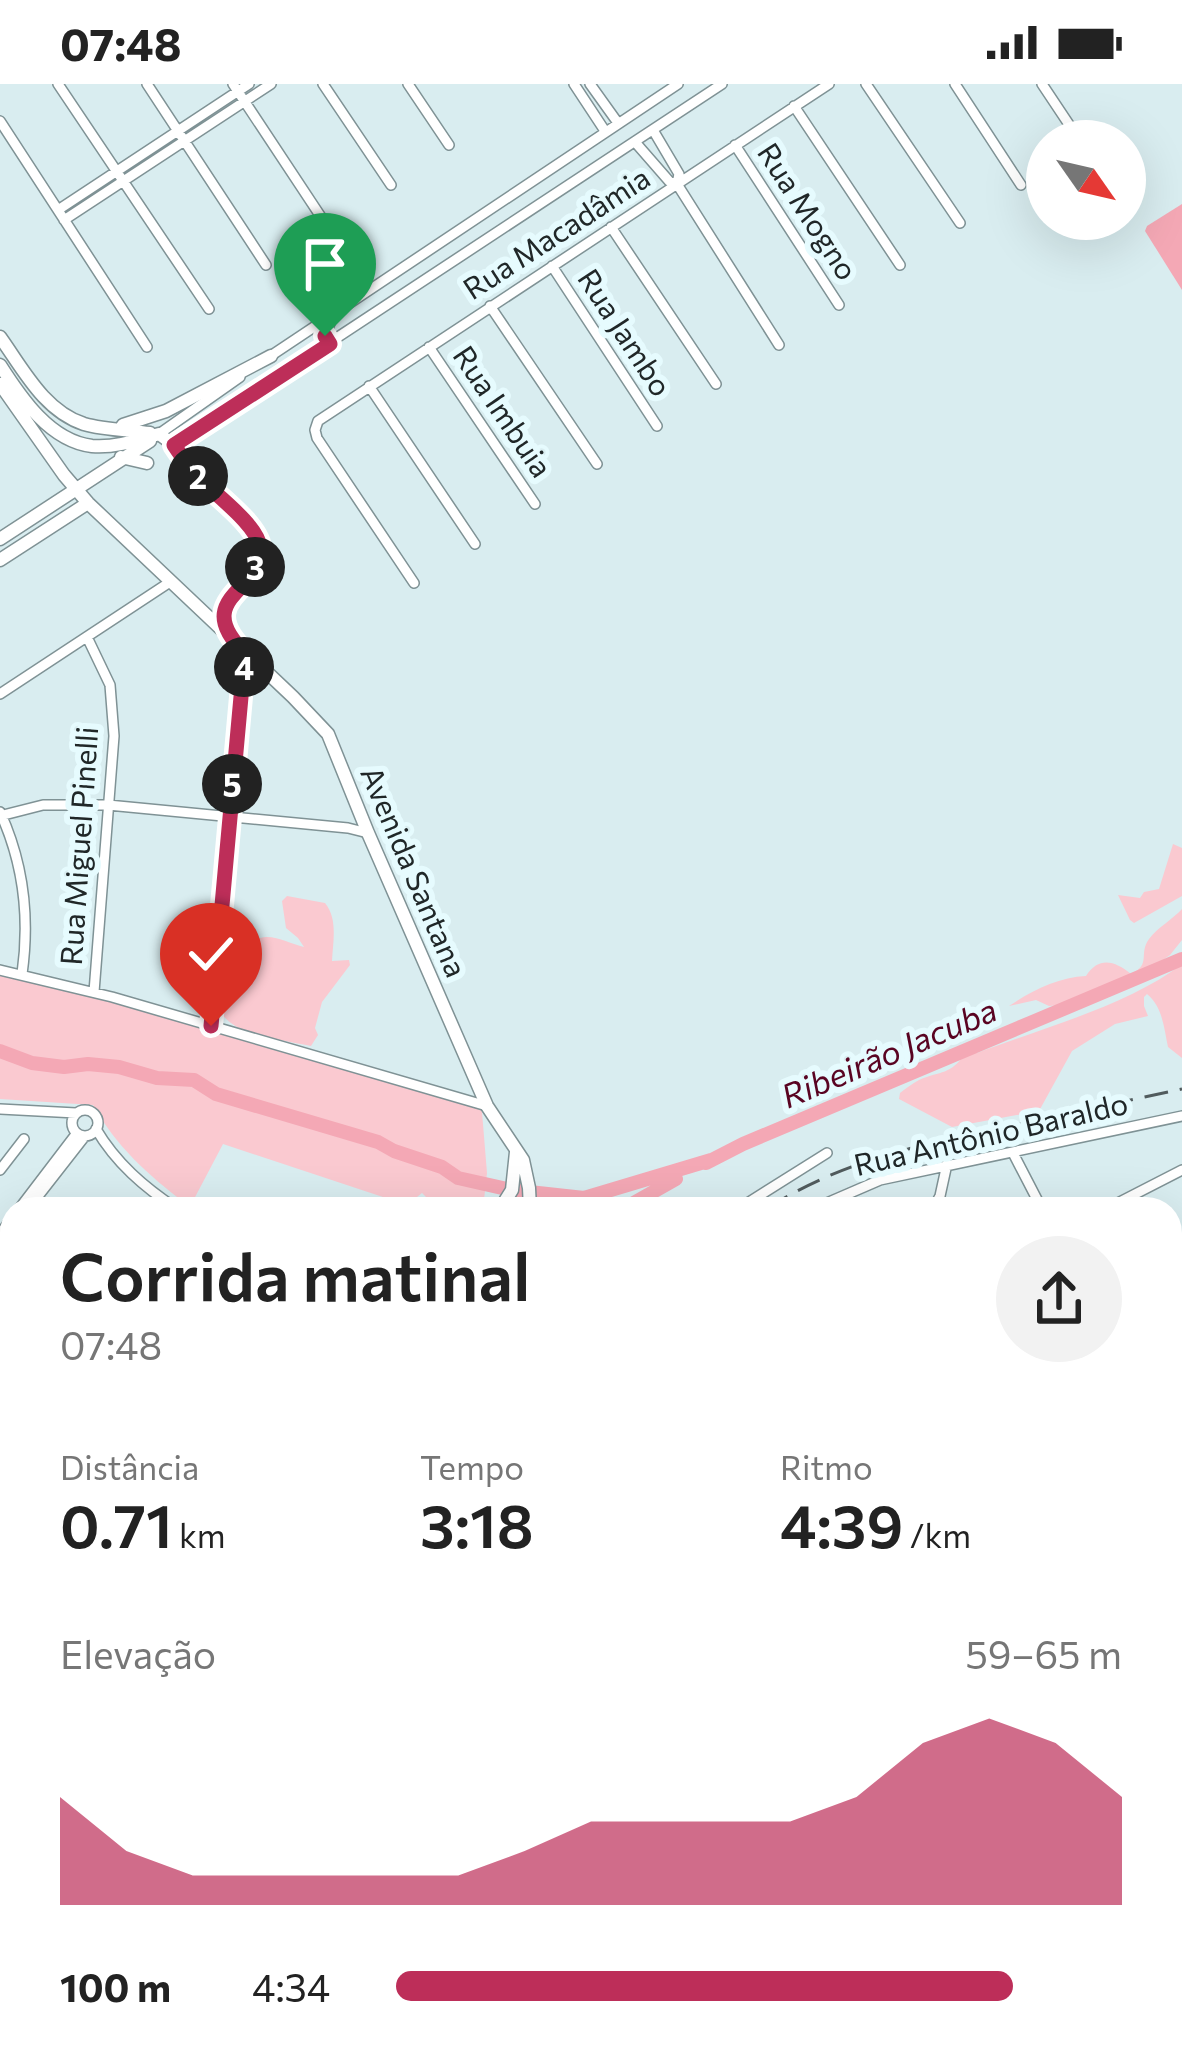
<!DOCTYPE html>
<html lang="pt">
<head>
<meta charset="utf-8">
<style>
  body { margin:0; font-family:Commissioner,sans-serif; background:#f2f2f2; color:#222; height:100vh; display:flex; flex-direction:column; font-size:45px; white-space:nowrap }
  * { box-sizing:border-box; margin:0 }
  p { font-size:39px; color:#767676 }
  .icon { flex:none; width:66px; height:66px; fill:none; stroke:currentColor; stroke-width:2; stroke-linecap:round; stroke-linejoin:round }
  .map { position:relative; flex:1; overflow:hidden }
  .details { position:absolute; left:0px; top:1113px; width:1182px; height:861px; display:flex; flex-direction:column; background:#fff; border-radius:36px 36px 0 0; box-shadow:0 12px 48px #0002 }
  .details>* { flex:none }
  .needle { width:78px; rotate:124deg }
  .buttons { position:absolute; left:1026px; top:36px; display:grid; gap:24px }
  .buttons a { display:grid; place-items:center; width:120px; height:120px; border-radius:50%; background:#fff; box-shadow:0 12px 48px #0002; font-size:60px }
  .pin { position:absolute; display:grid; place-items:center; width:102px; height:102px; color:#fff; margin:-123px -51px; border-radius:50% 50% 50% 0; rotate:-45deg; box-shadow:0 0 12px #0007 }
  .pin .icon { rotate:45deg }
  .km { position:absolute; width:60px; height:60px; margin:-30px; border-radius:50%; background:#222; color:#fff; font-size:33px; line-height:60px; text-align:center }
  .round { display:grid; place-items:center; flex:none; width:126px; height:126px; border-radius:63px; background:#f2f2f2 }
  .head { display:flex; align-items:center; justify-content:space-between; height:204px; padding:0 60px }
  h1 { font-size:66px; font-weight:600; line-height:90px }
  .figures { display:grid; grid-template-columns:repeat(3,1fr); gap:18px; height:204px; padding:12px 60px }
  .figures div { display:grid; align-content:center }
  .figures b { font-size:60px; font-weight:600 }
  .figures small { font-size:33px; font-weight:400 }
  .figures p { font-size:33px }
  .chart { height:336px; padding:24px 60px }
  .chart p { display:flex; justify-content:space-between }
  .chart svg { width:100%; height:216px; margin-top:12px; fill:#bd2e59; opacity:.7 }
  ul { padding:0 60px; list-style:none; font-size:39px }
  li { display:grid; grid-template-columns:192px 144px 1fr; align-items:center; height:90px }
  li i { height:30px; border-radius:15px; background:#bd2e59 }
  .status { display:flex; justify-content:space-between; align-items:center; height:84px; padding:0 60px; background:#fff; direction:ltr }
  .status svg { height:33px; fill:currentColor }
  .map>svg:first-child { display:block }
  .green { fill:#fac9d0 }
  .water { fill:#f4a8b5 }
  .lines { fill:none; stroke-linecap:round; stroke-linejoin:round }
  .river { stroke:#f4a8b5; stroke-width:14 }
  .minor-casing { stroke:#7f9295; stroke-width:12 }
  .major-casing { stroke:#7f9295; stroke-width:15 }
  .minor { stroke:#fff; stroke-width:9 }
  .major { stroke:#fff; stroke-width:12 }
  .rail { stroke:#515b5d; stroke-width:3; stroke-dasharray:24 12; stroke-linecap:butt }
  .route-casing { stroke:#fff; stroke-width:24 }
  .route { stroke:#bd2e59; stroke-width:15 }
  .labels { text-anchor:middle; stroke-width:12; stroke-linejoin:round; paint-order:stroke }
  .street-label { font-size:30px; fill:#202728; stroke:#e6fbfe }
  .water-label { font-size:33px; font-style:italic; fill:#590422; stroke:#e6fbfe }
</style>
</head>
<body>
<div class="status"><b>07:48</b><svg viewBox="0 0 49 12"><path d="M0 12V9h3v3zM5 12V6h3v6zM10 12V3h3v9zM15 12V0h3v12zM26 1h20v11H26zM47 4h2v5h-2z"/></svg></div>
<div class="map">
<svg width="1182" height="1973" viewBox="0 0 1182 1973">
  <rect width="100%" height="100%" fill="#d9edf0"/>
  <path class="green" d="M1173,760l9,4v48l-48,27 -4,-3 -12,-25 22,3 4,-6 15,-3z
    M287,812l38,7c13,16 8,38 7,58l17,-1 1,5 -28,37 -7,26 3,7 -7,11c-57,-12 -124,-14 -82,-95 12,-2 19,-10 31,-13 14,-4 30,6 44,9l-6,-9 -12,-10 -4,-27z
    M1182,825v31l-12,15 -20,14 -82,35 -19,2 -13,-6 -27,6c22,-15 50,-29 77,-30 13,-20 29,-15 45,-2 21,-10 7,-20 18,-35 8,-11 24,-20 33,-30z
    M1182,880v94l-14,-11c-4,-18 -5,-40 -21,-53l-3,3v9l4,10 -33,8 -43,27 -33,60 -87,16 -53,-28 1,-6c6,-5 12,-9 19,-13 23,-10 30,-4 47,-27h11c63,-24 152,-48 205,-89z
    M0,887l98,24 380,110 4,7 5,61 -4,36h-45l-16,-16 -15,12 -184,-61 -30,57 -8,2c-37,-28 -69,-57 -92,-98l-93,-6z
    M139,1962h85l-10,11h-94z"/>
  <path class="water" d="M1182,120v86l-37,-59 2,-5z"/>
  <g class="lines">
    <path class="river" d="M0,967l32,12 32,4 24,-3 31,3 38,11 37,2 22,14 162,48 16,9 48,16 16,11 53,12 73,8 127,-38
      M706,1079l37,-19 439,-185
      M623,1125l53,-30
      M99,1973l21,-11"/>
    <defs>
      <path id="minor" d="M58,0l151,225
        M147,0l119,181
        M233,0l96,145
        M323,0l68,101
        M408,0l41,61
        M574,0l31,47
        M590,0l28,39
        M866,0l94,139
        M955,0l66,101
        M1042,0l38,57
        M794,22l106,159
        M0,37l147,226
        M653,46l26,44 -2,10 102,161
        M635,58l34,39 8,3
        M735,61l104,160
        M58,126l191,-126
        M64,136l207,-136
        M611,143l105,157
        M552,182l105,160
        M490,222l107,158
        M330,260l-5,-8 9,-23
        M429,263l106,157
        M269,273l409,-273
        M369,302l106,158
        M159,350l81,-57
        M174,361l548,-361
        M414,499l-97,-145 -2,-8 3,-9 511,-337
        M87,553l23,48 4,51 -20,256
        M0,610l170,-112
        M0,728c24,52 30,105 22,162
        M0,732l43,-11h65l240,23 20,5
        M0,886l112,27 375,109
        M210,942l35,-373
        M0,1025l76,4
        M72 1039a13 13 0 1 1 26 0a13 13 0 1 1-26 0Z
        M96,1045c20,34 48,58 81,80
        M1013,1069l29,56
        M0,1086l24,-31
        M19,1125l58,-76
        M28,1125l57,-73
        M738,1125l89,-56
        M813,1125l67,-29 302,-64
        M933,1125l7,-13 7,-32
        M1106,1125l76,-39
        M0,1150l12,-16
        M0,1161l12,-16
        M1170,1178l12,-6
        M1170,1259l12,-6
        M1170,1343l12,-6
        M0,1364l12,-13
        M1170,1373l12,21
        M1170,1536l12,-6
        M1170,1620l12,-6
        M1170,1706l12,-7
        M1170,1724l12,26
        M0,1900l12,-17
        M743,1962l16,11
        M1080,1962l4,11
        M34,1973l18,-11
        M305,1973l7,-11
        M315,1973l7,-11
        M780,1973l15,-11
        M1040,1973l7,-11
        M1137,1973l9,-11"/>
      <path id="major" d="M0,253c23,32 44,74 84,87 21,6 45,6 66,9
        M0,281c21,33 50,76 92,81 23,2 46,-6 67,-12l15,11 24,32 53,51c35,46 -41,55 -22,109
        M0,300l64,91 24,28 205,194 35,37 40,99 119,273 36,54 6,28 1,21
        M123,341l43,-14 105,-55
        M121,373l26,6
        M0,455l150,-98
        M0,476l88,-57
        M500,1125l12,-19 4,-38
        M1170,1431l12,-6
        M1170,1445l12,-6
        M0,1596l12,8
        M1170,1937l12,29
        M431,1962l10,11
        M445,1962l14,11
        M1169,1962l4,11
        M609,1973l16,-11
        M625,1973l17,-11"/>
    </defs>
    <use href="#minor" class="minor-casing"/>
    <use href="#major" class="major-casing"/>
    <use href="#minor" class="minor"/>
    <use href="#major" class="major"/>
    <path class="rail" d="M767,1125c72,-48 160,-66 243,-83 57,-12 115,-25 172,-37
      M210,1973l12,-11"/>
  </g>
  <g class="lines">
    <defs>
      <path id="route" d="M211,942l34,-373c-57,-56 21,-63 15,-106 -3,-23 -47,-54 -63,-71 -8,-10 -16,-20 -23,-31l156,-101 -5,-8"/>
    </defs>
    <use href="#route" class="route-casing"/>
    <use href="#route" class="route"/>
  </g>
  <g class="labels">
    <g class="street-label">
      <text transform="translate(807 128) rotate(57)" y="10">Rua Mogno</text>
      <text transform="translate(557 150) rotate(-33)" y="10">Rua Macadâmia</text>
      <text transform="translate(624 249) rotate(57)" y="10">Rua Jambo</text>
      <text transform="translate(502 328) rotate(56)" y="10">Rua Imbuia</text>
      <text transform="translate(80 762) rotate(-86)" y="10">Rua Miguel Pinelli</text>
      <text transform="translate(413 788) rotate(67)" y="10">Avenida Santana</text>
      <text transform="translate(991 1051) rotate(-13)" y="10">Rua Antônio Baraldo</text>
    </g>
    <g class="water-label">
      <text transform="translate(889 969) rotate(-23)" y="12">Ribeirão Jacuba</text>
    </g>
  </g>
</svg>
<div class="buttons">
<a><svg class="needle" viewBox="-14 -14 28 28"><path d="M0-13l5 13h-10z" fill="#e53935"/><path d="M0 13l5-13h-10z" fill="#767676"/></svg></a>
</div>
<div class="pin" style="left:325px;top:252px;background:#1e9e55"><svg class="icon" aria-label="arrive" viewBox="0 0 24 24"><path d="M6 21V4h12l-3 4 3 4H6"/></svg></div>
<div class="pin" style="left:211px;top:942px;background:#d93025"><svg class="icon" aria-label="check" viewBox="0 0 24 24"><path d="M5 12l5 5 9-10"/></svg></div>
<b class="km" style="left:198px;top:392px">2</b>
<b class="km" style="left:255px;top:483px">3</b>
<b class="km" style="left:244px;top:583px">4</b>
<b class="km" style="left:232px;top:700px">5</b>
<section class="details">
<div class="head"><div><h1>Corrida matinal</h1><p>07:48</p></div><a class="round"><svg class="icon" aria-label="share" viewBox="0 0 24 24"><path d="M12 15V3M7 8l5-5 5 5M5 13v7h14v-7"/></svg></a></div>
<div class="figures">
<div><p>Distância</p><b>0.71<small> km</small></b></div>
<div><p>Tempo</p><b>3:18</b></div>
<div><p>Ritmo</p><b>4:39<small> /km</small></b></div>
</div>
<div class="chart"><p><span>Elevação</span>59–65 m</p>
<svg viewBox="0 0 160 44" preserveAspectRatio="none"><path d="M0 44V22L10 33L20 38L30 38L40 38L50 38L60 38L70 33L80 27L90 27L100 27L110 27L120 22L130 11L140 6L150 11L160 22V44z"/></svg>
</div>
<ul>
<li><b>100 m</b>4:34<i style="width:85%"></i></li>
</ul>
</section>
</div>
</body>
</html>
